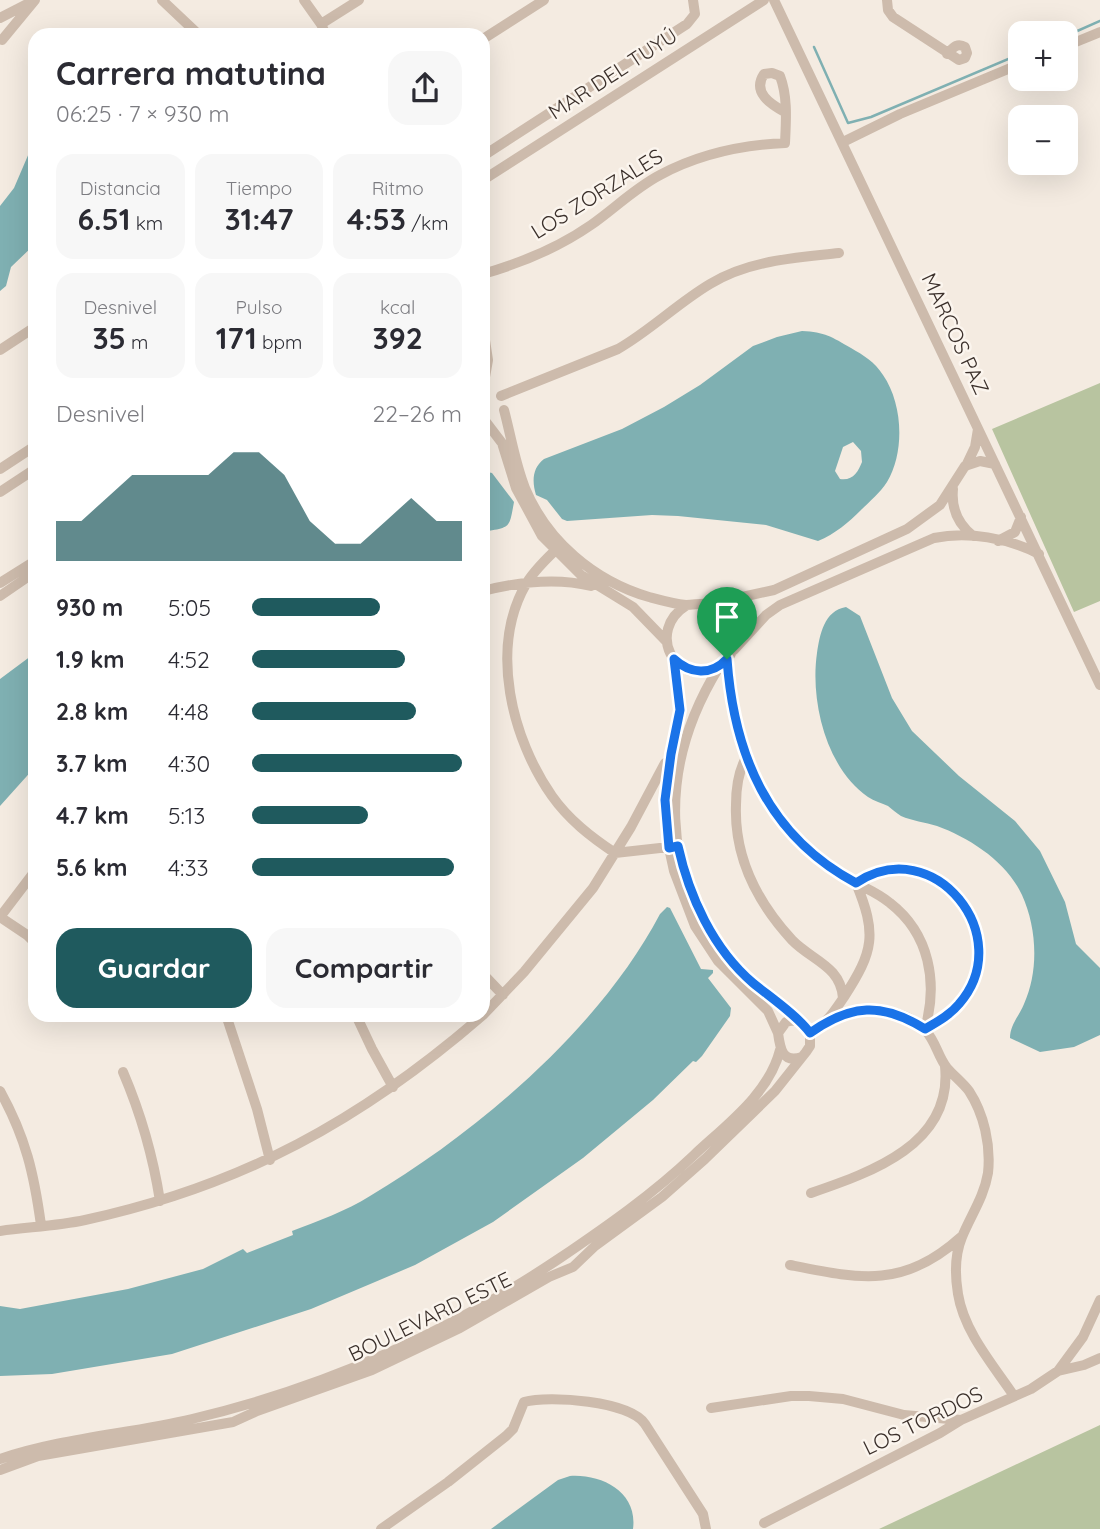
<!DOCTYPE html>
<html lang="es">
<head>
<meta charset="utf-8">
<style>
  body { margin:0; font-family:Quicksand,sans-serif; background:#f7f7f7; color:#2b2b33; height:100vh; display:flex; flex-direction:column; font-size:26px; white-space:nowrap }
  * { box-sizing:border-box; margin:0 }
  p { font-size:23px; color:#7c7c81 }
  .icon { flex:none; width:38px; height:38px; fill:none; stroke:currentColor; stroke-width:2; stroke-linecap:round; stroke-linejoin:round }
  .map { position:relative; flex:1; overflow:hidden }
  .details { position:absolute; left:28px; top:28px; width:462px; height:994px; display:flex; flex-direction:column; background:#fff; border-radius:21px; box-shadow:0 7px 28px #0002 }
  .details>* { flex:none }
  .buttons { position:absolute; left:1008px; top:21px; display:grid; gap:14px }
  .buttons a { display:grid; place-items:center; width:70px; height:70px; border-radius:14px; background:#fff; box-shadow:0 7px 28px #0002; font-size:35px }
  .pin { position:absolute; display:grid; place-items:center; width:60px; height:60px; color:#fff; margin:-72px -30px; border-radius:50% 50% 50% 0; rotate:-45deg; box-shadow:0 0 7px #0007 }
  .pin .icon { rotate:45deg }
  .round { display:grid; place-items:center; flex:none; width:74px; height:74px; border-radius:21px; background:#f7f7f7 }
  .overview { display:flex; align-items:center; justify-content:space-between; height:119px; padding:0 28px }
  h1 { font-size:32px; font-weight:700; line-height:52px }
  .metrics { display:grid; grid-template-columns:repeat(3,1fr); gap:10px; height:119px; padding:7px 28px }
  .metrics div { display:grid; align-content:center; border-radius:18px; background:#f7f7f7; text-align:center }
  .metrics b { font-size:30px; font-weight:700 }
  .metrics small { font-size:19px; font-weight:400 }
  .metrics p { font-size:19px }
  .chart { height:196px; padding:14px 28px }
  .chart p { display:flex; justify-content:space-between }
  .chart svg { width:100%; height:126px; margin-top:7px; fill:#1f5a5e; opacity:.7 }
  .button { display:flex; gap:14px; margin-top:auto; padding:14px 28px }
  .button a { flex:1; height:80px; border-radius:21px; background:#1f5a5e; color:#fff; font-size:28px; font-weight:700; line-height:80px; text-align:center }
  .button a+a { background:#f7f7f7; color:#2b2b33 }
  ul { padding:0 28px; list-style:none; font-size:23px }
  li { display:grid; grid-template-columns:112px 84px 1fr; align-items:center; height:52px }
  li i { height:18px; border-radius:9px; background:#1f5a5e }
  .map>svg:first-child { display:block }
  .green { fill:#b8c4a0 }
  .water { fill:#7fb0b2; fill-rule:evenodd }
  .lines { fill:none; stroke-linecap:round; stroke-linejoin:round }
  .stream { stroke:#7fb0b2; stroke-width:2.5 }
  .minor { stroke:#cdbbac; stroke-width:10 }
  .route-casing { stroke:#fff; stroke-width:14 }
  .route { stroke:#1a73e8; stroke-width:9 }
  .labels { text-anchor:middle; stroke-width:5; stroke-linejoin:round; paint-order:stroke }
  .street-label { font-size:21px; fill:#3b302b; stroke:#fbf5ee }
</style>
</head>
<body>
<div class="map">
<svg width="1100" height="1529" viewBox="0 0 1100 1529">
  <rect width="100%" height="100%" fill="#f4ebe1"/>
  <path class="green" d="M1100,383v218l-26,11 -82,-183z
    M1100,1425v104h-221z"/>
  <path class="water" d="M35,139v105l-24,23 -5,19 -6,5v-85l14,-18z
    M802,331c23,1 30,6 49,17 12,7 24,14 32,27 20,29 22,77 4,107 -7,11 -17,19 -26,28 -12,12 -26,24 -43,31l-52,-16 -88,-9 -26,-1 -85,6 -5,-2 -15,-19 -11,-5c-4,-13 -4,-27 8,-36l78,-30 42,-22 36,-22 53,-39 24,-9zM853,442l8,9 1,11c-4,10 -9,19 -22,17l-5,-8 8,-24z
    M483,471l9,2 22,29c-5,27 -3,25 -31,30z
    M846,607l14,9 32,82 20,33 47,45 56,45 25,30 25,51 11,42 24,24v67l-26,12 -34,5 -30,-14c0,-13 9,-22 14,-34 15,-33 13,-76 -2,-109 -15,-33 -52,-57 -85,-69 -12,-4 -25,-5 -36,-10 -5,-3 -9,-7 -13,-10 -6,-3 -14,-5 -20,-9 -42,-29 -58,-96 -51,-144 3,-19 7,-42 29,-46z
    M35,653v114l-35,39v-127z
    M667,907l3,1 31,61 12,1v3l-5,5 23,30 -1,8 -28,40 -6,6 -3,-1 -40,39 -70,58 -90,64 -78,43 -40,17 -64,27 -139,45 -120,20 -52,2v-70l20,3 108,-20 75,-20 40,-20 4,4 46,-18 -1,-4c26,-10 54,-20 78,-35 109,-65 230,-168 290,-282z
    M570,1476c32,-2 68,16 63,53h-142l67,-49z"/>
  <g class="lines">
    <path class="stream" d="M1066,36l34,-15
      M814,47l34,76 23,-6 149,-63"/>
    <path class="minor" d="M162,0l37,35
      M304,0l17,24 5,11
      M774,0l326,685
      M887,0l1,10 5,7 66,43 6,-2 2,-5 -2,-6c-8,-5 -12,1 -18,7
      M0,18l29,-15
      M321,24l38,-24
      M483,39l61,-39
      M2,40l33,-40
      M1066,46l34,-14
      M843,142l57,-28 120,-50
      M483,156l204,-132 8,-10 -2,-14
      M483,180l281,-180
      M483,274c38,-11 75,-26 108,-49 23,-16 44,-37 69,-50 39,-21 81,-30 125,-32 1,-22 3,-46 -5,-67l-8,-3 -8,1c-12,18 6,30 21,38
      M483,327l5,33 -5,28
      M0,350l35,-23
      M501,396l117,-47c33,-19 60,-46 92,-65 39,-24 85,-26 129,-31
      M504,410c7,26 11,53 21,78 22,53 69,93 124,109 11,3 25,7 37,8 11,0 20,-4 31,2 23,13 24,48 0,61 -42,20 -72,-37 -30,-63
      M486,422l16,21 14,45 26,48 39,39 52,32 33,34
      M966,466l9,-19 3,-18
      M0,469l35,-23
      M953,489c-2,20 5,35 20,47
      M0,492l35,-23
      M998,541l17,-9 6,-15
      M561,545c-12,11 -26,24 -35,39 -37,65 -14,155 26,212 17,24 39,41 63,57l63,-7
      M0,583l35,-22
      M483,591c35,-9 72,-14 108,-5
      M0,596l35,-24
      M710,604l64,-14 133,-61 33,-24 25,-39 15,-5 15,3
      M734,650l32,-35 14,-10 154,-67c34,-7 74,0 105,16
      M674,659l6,51 -9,44 -6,46 4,48 5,23 21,55 23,35 50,50 10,22
      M727,659c5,67 21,127 67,176 14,16 32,30 50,41 15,10 32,15 46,27 40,31 48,80 35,126
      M719,667c-60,97 -62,209 16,298 19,22 42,40 65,57
      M746,758c-8,14 -10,31 -10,47 -2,52 21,97 56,135 19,20 49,26 51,58
      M35,871l-35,46 27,18 8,8
      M483,974l20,21
      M226,1015l31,94 13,51
      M356,1015l16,34 21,38
      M483,1015l41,-43 69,-84 38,-61 34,-64
      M832,1017c30,-8 70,-13 94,14 10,11 12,26 21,37 7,8 16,15 22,23 15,23 22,54 19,82 -4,24 -17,42 -26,64 -7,17 -7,39 -4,57 6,38 36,72 56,102
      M810,1033c20,-14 21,-17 34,-36 30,-46 33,-63 12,-114 77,-52 162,53 103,121 -9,11 -22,18 -34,25
      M123,1072c18,42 30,84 37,129
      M0,1091c26,47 34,83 41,134
      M811,1193c61,-21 142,-49 134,-127
      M0,1231c28,-4 57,-5 85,-11 157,-34 277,-100 398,-205
      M790,1265c70,14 113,24 171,-28
      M1058,1371l25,-34 17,-37
      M711,1408l80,-12h18l34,3 61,16 57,5
      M0,1459c62,-21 128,-25 192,-40 131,-31 256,-86 368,-161 47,-32 93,-64 134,-103 32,-30 75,-61 86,-105
      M0,1470l38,-14 195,-34 24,-11 115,-41 88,-42 89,-51 24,-10 22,-21 67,-49 43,-38 70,-68 31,-39 4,-6v-13c-6,-9 -13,-15 -24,-11l-8,11c2,15 4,31 24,24
      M764,1523l176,-90 21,-13 70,-31 27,-18 26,-6 16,-7
      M381,1529l67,-47 58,-46 7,-7 11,-27c25,-7 106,-1 121,22l58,90 3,15"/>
  </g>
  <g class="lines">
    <defs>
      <path id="route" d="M674,659c16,15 37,17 53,0 7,96 41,177 129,224 78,-52 162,54 103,121 -9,11 -22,18 -34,25 -43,-27 -74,-25 -115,4 -12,-17 -40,-36 -57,-50 -40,-34 -64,-87 -75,-137l-9,2 -4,-48 6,-46 9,-44z"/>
    </defs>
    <use href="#route" class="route-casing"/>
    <use href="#route" class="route"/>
  </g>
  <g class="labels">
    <g class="street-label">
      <text transform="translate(613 74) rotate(-33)" y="7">MAR DEL TUYÚ</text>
      <text transform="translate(597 194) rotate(-32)" y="7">LOS ZORZALES</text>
      <text transform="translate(955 334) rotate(65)" y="7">MARCOS PAZ</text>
      <text transform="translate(430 1317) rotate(-26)" y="7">BOULEVARD ESTE</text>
      <text transform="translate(923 1421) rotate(-26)" y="7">LOS TORDOS</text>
    </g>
  </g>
</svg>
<div class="buttons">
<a>+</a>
<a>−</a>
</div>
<div class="pin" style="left:727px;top:659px;background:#1e9e55"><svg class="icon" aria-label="arrive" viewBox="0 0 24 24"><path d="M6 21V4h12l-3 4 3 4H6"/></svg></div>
<section class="details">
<div class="overview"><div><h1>Carrera matutina</h1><p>06:25 · 7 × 930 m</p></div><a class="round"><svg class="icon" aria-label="share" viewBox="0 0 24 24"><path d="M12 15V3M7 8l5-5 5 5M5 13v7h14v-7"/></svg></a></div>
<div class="metrics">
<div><p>Distancia</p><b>6.51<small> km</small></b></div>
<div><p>Tiempo</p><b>31:47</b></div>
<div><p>Ritmo</p><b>4:53<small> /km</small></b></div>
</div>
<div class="metrics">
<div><p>Desnivel</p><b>35<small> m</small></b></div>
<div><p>Pulso</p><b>171<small> bpm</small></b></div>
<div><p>kcal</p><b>392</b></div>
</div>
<div class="chart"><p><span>Desnivel</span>22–26 m</p>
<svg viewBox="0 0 160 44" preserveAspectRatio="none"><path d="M0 44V30L10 30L20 22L30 14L40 14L50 14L60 14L70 6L80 6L90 14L100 30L110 38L120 38L130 30L140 22L150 30L160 30V44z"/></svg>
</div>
<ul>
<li><b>930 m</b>5:05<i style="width:61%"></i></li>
<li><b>1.9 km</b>4:52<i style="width:73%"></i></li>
<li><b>2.8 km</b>4:48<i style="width:78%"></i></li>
<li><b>3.7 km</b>4:30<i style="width:100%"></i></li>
<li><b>4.7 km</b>5:13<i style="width:55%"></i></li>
<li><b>5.6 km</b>4:33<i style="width:96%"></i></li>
</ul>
<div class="button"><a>Guardar</a><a>Compartir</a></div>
</section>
</div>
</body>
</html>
